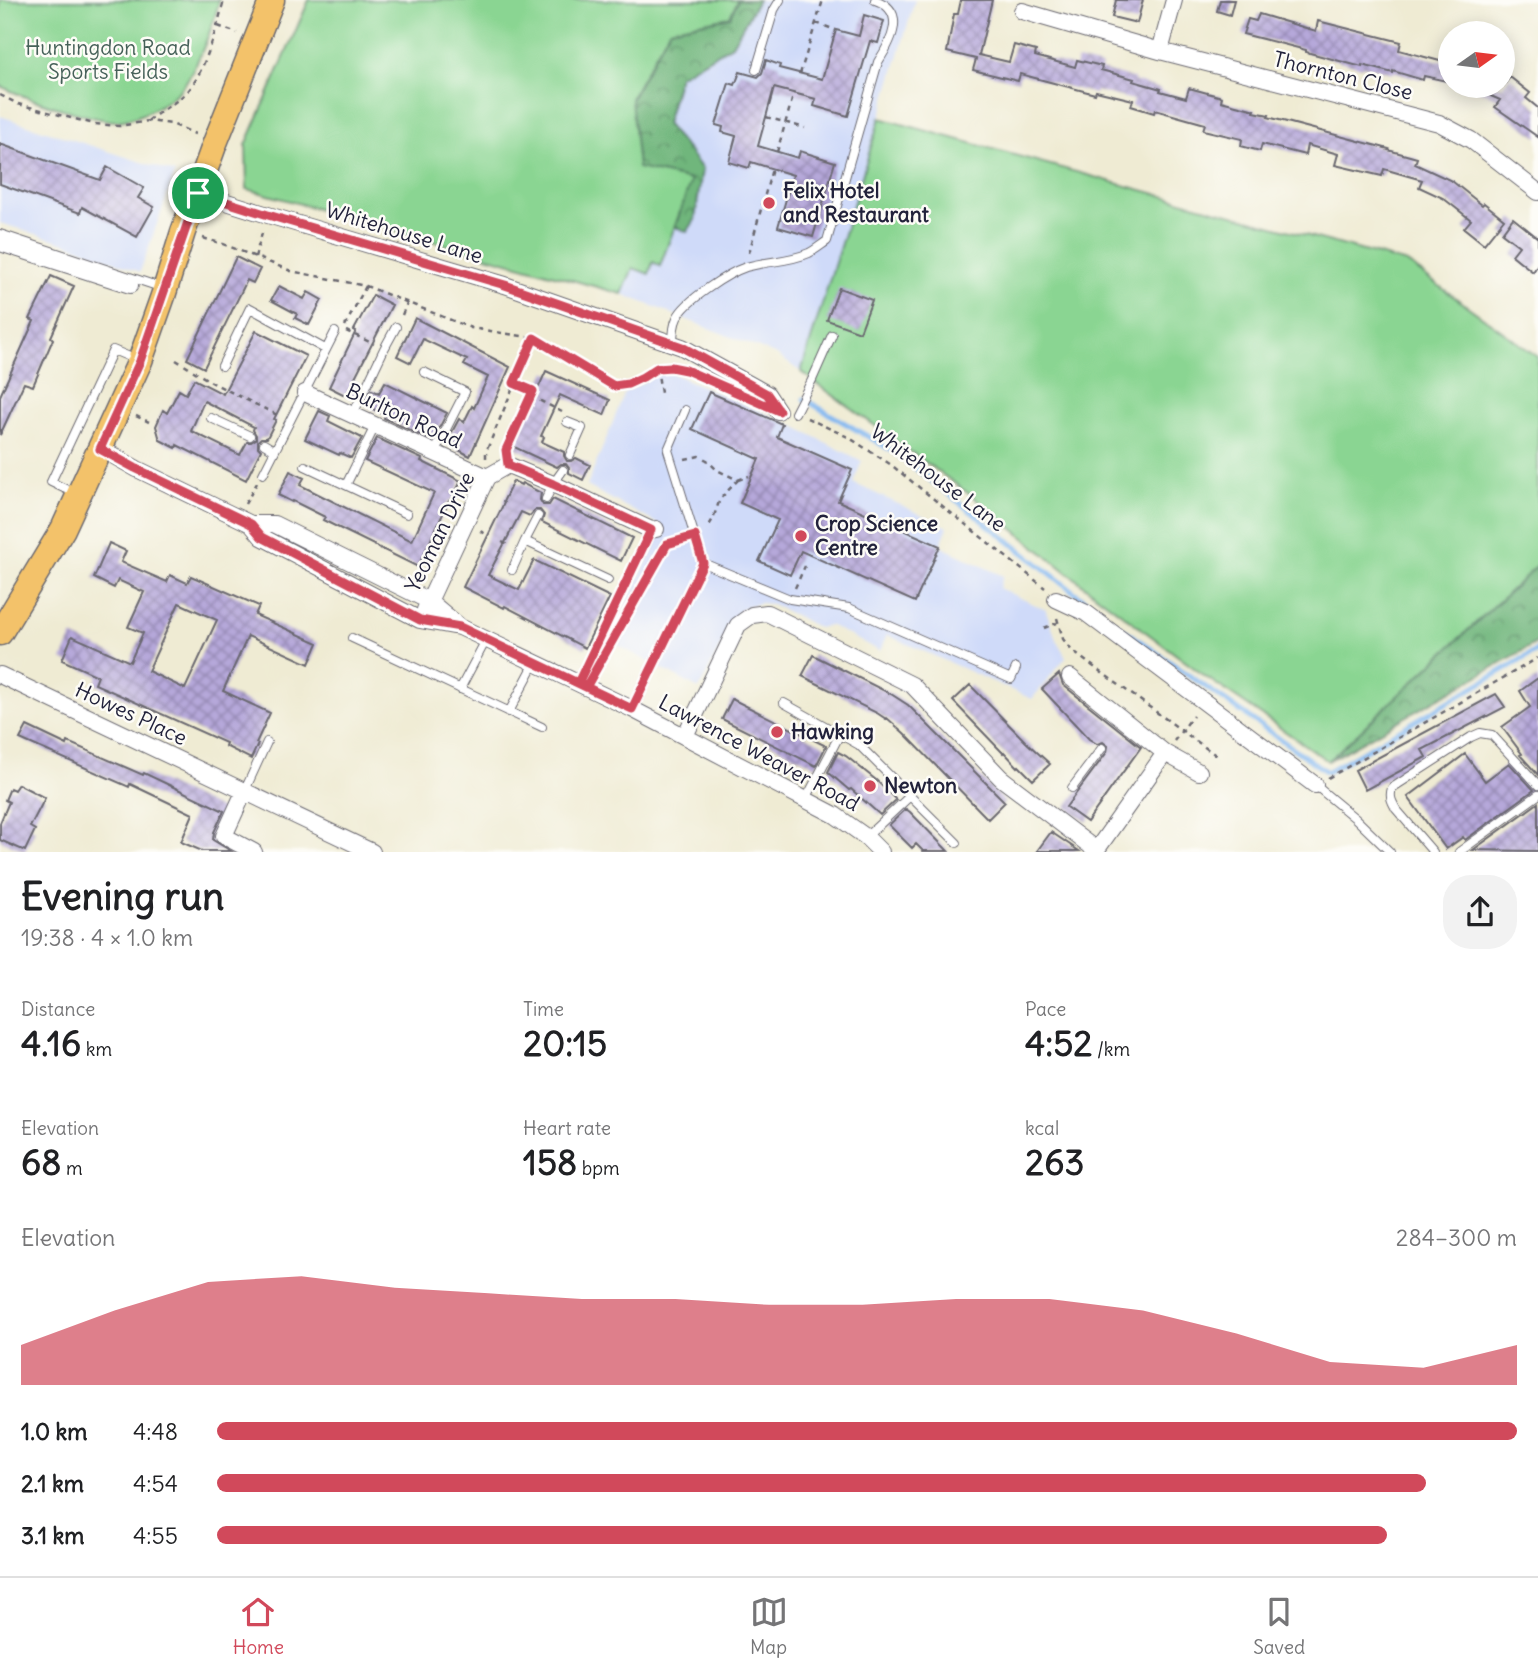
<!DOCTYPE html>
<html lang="en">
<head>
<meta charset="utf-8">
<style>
  body { margin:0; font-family:Delius,sans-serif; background:#f2f2f2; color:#202124; height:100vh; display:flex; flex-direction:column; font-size:26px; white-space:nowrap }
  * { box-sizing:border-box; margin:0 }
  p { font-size:23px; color:#757577 }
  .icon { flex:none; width:38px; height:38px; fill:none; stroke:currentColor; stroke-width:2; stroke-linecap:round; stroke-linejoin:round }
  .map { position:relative; height:852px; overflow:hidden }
  .details { display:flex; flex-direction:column; background:#fff; flex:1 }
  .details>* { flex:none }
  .needle { width:46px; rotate:76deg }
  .tools { position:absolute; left:1438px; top:21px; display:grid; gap:14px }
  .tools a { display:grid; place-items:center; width:77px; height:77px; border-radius:50%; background:#fff; box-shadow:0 4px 18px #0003; font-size:35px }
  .pin { position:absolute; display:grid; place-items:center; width:60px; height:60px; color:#fff; margin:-30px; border:4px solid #fff; border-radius:50%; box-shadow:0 2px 7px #0007 }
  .round { display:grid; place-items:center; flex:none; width:74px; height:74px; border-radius:28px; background:#f2f2f2 }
  .overview { display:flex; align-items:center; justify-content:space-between; height:119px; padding:0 21px }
  h1 { font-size:38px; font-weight:700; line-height:52px }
  .metrics { display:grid; grid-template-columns:repeat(3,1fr); gap:10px; height:119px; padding:7px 21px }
  .metrics div { display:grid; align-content:center }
  .metrics b { font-size:35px; font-weight:700 }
  .metrics small { font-size:19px; font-weight:400 }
  .metrics p { font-size:19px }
  .chart { height:196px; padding:14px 21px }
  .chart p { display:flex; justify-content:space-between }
  .chart svg { width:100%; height:126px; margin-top:7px; fill:#d1495b; opacity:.7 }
  ul { padding:0 21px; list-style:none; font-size:23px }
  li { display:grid; grid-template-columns:112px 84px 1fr; align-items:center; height:52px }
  li i { height:18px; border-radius:9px; background:#d1495b }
  .menu { display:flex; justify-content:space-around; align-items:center; height:98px; border-top:2px solid #e0e0e0; background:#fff; font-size:19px; color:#757577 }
  .menu a { display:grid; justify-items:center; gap:4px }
  .menu .selected { color:#d1495b }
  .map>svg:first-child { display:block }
  .built { fill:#cfdaf9 }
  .green { fill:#8ad592; stroke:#567c66; stroke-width:2 }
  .forest { fill:url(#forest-crowns); stroke:#486c5c; stroke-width:2 }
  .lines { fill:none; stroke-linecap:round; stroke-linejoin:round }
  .stream { stroke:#82b7f0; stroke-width:5 }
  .building { fill:url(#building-cross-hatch); fill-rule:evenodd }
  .service-casing { stroke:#6a6870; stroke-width:10 }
  .minor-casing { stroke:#6a6870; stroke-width:18 }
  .primary-casing { stroke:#6a6870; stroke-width:27 }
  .path { stroke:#6a6870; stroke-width:2.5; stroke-dasharray:5 5; stroke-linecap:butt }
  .service { stroke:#fff; stroke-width:8 }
  .minor { stroke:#fff; stroke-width:16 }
  .primary { stroke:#f3c26a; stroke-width:24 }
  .route-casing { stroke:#fff; stroke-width:14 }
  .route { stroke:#d1495b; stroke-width:9 }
  .poi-dot { fill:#d1495b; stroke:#fdfcf7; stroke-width:2.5 }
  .labels { text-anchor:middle; stroke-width:5; stroke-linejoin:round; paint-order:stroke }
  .park-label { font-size:21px; fill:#466159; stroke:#fdfcf7 }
  .street-label { font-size:21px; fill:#22223b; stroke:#fdfcf7 }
  .poi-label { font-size:21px; font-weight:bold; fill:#22223b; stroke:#fdfcf7; text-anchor:start }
</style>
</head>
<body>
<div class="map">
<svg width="1538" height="852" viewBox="0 0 1538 852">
  <defs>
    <pattern id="forest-crowns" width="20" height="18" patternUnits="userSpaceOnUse" patternTransform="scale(1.75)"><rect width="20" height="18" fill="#6fb67c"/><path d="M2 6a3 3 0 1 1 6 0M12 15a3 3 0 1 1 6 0" fill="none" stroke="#5b9467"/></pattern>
    <pattern id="building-cross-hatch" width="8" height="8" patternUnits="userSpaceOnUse" patternTransform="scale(1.75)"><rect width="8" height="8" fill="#b6a8da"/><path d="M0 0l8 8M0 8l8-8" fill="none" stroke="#9488b2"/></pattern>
  </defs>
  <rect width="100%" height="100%" fill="#fdfcf7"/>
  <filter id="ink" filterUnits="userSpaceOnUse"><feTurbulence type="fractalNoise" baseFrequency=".0143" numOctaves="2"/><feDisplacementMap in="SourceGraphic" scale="14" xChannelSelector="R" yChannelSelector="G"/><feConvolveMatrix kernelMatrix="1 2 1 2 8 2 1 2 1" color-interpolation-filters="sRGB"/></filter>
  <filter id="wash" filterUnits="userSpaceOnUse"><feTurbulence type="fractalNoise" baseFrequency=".00686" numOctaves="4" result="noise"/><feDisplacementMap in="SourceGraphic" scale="28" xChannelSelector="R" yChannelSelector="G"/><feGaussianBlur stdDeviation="1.57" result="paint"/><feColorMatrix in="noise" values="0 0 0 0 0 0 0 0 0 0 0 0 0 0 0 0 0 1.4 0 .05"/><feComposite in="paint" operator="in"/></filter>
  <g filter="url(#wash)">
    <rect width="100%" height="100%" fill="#efebd3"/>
    <path class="built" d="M738,0h177l-35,118 -79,254 -24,-17 -155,-61 11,-26 20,-6 7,3 31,-85 -53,-12 32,-139 60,-12z
      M0,116l175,57 -35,99 -68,-27 -72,-22z
      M671,373l117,50 74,38 -9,22 95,44 -8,19 63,30 -4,12 47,22 10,29 10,18 -34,42 -145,-64 -7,16 -51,-26 -10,3 -47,-24 -12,-1 -13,3 -8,6 -6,9 -34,68 -92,-50 48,-93 5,-21 -73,-39 38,-94 7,-3 26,-15z"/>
    <path class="green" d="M0,0h219c-4,23 -25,77 -42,93 -14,13 -44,29 -64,28 -12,-1 -25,-5 -37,-8 -26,-7 -51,-15 -76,-27z
      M309,0h429l-8,17 -60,12 -39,69 61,82 -32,86 -7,-4 -4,12 -16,-6 -11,26 -375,-105 -1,-44z
      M880,118l527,145 131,94v208l-210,196 -122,-84 -119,-89 -115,-92 -171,-124z"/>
    <path class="forest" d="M738,0h20l-26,45 -53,31 -13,48 21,25 15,20 -7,51 -8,12 -12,-5 16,-47 -53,-12 -7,-69 39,-70 60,-12z
      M1538,565v77l-210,119z"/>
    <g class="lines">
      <path class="stream" d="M804,399l92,54 214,167 217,152 211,-122"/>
    </g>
    <g id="blocks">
      <path class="building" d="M961,0h31l-13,55 30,7 5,-17 22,6 -1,5 40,11 2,-7 25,6 -1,4 33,9 -1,2 28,8 -1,2 26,7 3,-10 33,9 -1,4 34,9 -1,2 15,3 -1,2 121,32 -1,1 29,8 -2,6 37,17 30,24 2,-2 20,16 -20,25 -20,-16 7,-8 -28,-22 -24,-11 3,-7 -38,-11 -2,7 -47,-11 3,-11 -31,-9 -2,10 -43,-11 -2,7 -19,-5 1,-7 -39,-9 2,-6 -50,-14 -1,3 -23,-7 2,-6 -37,-9 -1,3 -75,-20 -2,7 -45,-11 3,-11 -29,-7 7,-38h4z
        M1116,0h27l-6,23 -25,-6z
        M1220,0h14l-4,15 -13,-4z
        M1259,14l57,17 2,-10 83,21 -2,8 52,14v18l-27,-6 -1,4 -30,-9v2l-31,-8v2l-56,-15v-2l-63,-16 5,-15 8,2z
        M864,15l20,6 -6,22 -8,-2 -22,75 -34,-10 2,-7 -42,-11 -16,58 40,12 2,-7 35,11 -22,75 -35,-10 15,-52 -42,-13 -2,6 -20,-6 7,-26 -14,-4 1,-5 -7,-2 13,-42 6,2 5,-13 18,5 4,-4 4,-13 14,5 -1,3 43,11 14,-49 23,6z
        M1510,77l20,16 -4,5 12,10v29l-43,-30 5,-7 -32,-14h35z
        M0,144l100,36 7,-13 37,21 -6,10 16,9 -17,30 -55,-30 -2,6 -80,-29z
        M1513,218l25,20v26l-5,8 -21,-17 7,-9 -17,-13z
        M236,257l24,12 -7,14 -6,-3 -43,88 -17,-9z
        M51,276l23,10 -23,51 2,2 -20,47 -9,-3 -24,52v-39l34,-75 -4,-2z
        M279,286l25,13 4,-7 14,8 -13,25 -14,-7 2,-4 -26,-14z
        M839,288l33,12 -12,32 -33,-12z
        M373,295l19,10 -39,76 7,3v6l6,4 6,-4 7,3 6,-11 62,31 -13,25 -1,-1 -2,3 -47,-22 1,-3 -20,-10v-6l-4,-3h-5l-3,3 -24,-12 27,-56 -2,-1z
        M415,318l95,49 -40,89 -24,-13 13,-24 5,3 8,-16 2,2 14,-31 -24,-12 3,-5 -44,-21 -12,24 -14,-7z
        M256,331l50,25 -32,63 2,1 -9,18h-6l-3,3v6l3,3 -15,30 -69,-35 -1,3 -16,-8 -4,-14 7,-16 4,3 12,-23 7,4 8,-15 29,15zM204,401l50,26 -1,3 3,5v4l-5,3h-4l-7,13 -49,-24z
        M546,371l64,29 -6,15 -44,-20 -19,41 3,1 -2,5 22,10v4l3,5h4l5,-3 14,7 -7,15 -14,-7v-5l-3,-4h-5l-4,3 -45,-21z
        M709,392l73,32 -5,13 75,33 -14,31 102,45 -25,56 -114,-51 -11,24 -31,-14 19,-41 -38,-17 19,-44 -67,-30z
        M319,411l11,5 -2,5 34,17 -11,20 -11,-5 -1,2 -34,-16z
        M377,438l45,21 -1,2 40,20 -10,21 -2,-1 -31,66 -95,-47 2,-3 -32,-16 -1,1 -14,-7 12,-24 14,7 -4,7 112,56 22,-48 -69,-32z
        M513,481l8,4 1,-2 19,10 -1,7 3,5h6l4,-6 79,39 -11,23 -79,-39 2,-7 -4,-5h-5l-5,6 -9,-4 -33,63 31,15 15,-30 76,37 -25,51 -80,-42 -1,2 -41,-21 41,-84 -1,-1z
        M109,543l17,8 -5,11 46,20 3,-7 17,8 4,-7 68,30 -4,9 63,28 -9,21 -61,-28 -25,55 47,22 -14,30 2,1 -7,15 -26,-13 1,-3 -131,-59 3,-8 -36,-16 10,-24 58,26 13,-29 -15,-6 16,-35 -26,-12 -4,8 -20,-10zM179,603l38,17 -32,69 -37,-18z
        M813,655l78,39 17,11 97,97 -17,17 -84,-86 -17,-15 -1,1 -9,-6 -75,-37z
        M1059,674l4,11 78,62 -54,75 -21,-15 41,-55 1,-6 -5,-4 -6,2 -8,-5 -47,-50z
        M1538,678v97l-18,-20 2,-1 -20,-27 28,-20 -10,-16z
        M970,685l56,57 24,22 -17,16 -14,-14 -1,1 -14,-15 -1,1 -50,-52z
        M1496,694l9,13 -83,43 4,7 -61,33 -10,-20z
        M732,699l94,47 -10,20 -94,-47z
        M27,726l40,19 1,-3 75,33 1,-2 80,38 -10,21 -1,8 18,11h-29l-21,-9 12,-28 -63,-30 -1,3 -109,-48z
        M838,752l8,4 30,24 20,20 -16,15 -29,-26 -2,1 -21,-18z
        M1465,754l20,27 24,-18 25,27 -69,50 -2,-3 -17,12 -38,-52z
        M18,784l27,14 -15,29 5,3 -10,21 -25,-11v-17l9,-21 -4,-2 5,-12 4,2z
        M1538,803v48l-65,-1z
        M906,809l4,3 38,39h-25l-7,-7 -4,4 -23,-23z
        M1051,832l28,19h-42z"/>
    </g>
  </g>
  <g filter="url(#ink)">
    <use href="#blocks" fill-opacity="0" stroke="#6a6870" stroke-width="2"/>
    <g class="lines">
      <defs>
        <path id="service" d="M756,70l18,-60 6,-10
          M0,234l163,54
          M673,344c0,-8 0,-18 4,-26 8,-17 51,-45 69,-51 20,-6 43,-5 63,-14 6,-3 12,-8 18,-12l51,-179c13,-20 30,-51 -3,-62
          M222,366l28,-58 75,41
          M424,372l41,20 -31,61
          M366,387l18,-38 12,-22
          M685,410l-17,40 35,113
          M795,413l17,-33 20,-45
          M352,415l7,-13
          M211,418l39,18
          M567,422l15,6 -12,27
          M264,444l10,6
          M305,466l102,48
          M263,474l72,-142
          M346,485l29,-59
          M76,494l-25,-12 62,-132 24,10
          M546,499l7,-15 10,-14
          M538,516l-13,25 83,39
          M512,570l13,-29
          M352,638l190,89
          M460,689l26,-49
          M784,703l75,42 98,98
          M632,709l71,-146 87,36 59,9 162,71 5,-11
          M509,712l26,-49
          M1315,785l41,34 34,33
          M1072,788l30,-40
          M245,790l22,-48
          M806,799l34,-65
          M866,837l44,-41
          M1433,852l-37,-43c-4,-7 -7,-12 -4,-21l79,-51 9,-4 12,2 46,50
          M1459,852l79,-57"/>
        <path id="minor" d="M1174,0l-14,51 279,72 32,17 67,52
          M1022,11l138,40
          M198,193l70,22 237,70 177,62 85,47 11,17
          M0,243l130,42
          M305,393l182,84
          M100,448l37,21 114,55 11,13 158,83 39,7
          M251,524h23l155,77 31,26 172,82 203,106 31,22 15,15
          M1056,599l30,14 229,172
          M425,610l62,-133 21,-12 45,19 98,46 5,-1
          M0,675l372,177
          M1070,677l95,76 34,19
          M685,736l53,-111 14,-10 15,-2 145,72 89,93 95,72
          M245,790l-21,46 30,16
          M1095,852l70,-99"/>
        <path id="primary" d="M0,633l63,-104 77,-168 23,-65 20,-64 32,-89 57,-143"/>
      </defs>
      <use href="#service" class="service-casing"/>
      <use href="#minor" class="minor-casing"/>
      <use href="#primary" class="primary-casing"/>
      <path class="path" d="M816,23l20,7
        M218,26l19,7
        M800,74l23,-74
        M0,95l18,9 76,20 26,2 28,-5 24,3 23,10
        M766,117l39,11
        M148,121c13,-11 28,-18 40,-30 16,-18 30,-66 36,-91
        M777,152l17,-59
        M203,238l20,6 68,27 75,15 105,42 63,10 81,48 13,-2 15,-7 14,-9 14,-1 23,7
        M749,253l23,-84
        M255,257l8,-27
        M402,315l5,-12
        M345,326l21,-40
        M346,331l28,13
        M176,360l37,23 66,33
        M657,368l4,25
        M531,396l31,16
        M136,416l13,6
        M807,418l41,19 42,27 155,124
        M507,448l26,-57 -19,-8
        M486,458v-6l48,-114
        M685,459l14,-3 8,4 10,10 21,10 -18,19 -7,20 -6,10
        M738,480l11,-4
        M245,504l12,-21
        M480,531l8,4
        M502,542l6,3
        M795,588l10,-22
        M1057,618l6,21 9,12 145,105
        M1044,628l13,-5
        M584,669l60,-123
        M593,674l74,-130 15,-5
        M1174,741l19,-25
        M1328,778l210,-120"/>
      <use href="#service" class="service"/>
      <use href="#minor" class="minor"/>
      <use href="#primary" class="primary"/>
    </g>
  </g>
  <g class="lines" filter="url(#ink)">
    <defs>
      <path id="route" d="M198,193l-58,168 -40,88 35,19 116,56 11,13 158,83 40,7 172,82 71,-146 -8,-27 -28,8 -81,143 -8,-4 73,-153 -98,-46 -45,-19 -2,-15 27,-59 -19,-8 20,-45 80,48 14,-2 15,-7 14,-9 14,-1 15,3 93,41 -12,-17 -85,-47 -177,-62 -237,-70 -70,-22"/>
    </defs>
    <use href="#route" class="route-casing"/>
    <use href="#route" class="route"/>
  </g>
  <g class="poi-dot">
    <circle cx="769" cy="203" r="7"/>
    <circle cx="801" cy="536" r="7"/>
    <circle cx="777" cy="732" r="7"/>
    <circle cx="870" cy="786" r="7"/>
  </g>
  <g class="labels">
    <g class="park-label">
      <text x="108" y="55">Huntingdon Road<tspan x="108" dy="24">Sports Fields</tspan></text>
    </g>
    <g class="street-label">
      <text transform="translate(1343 76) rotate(14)" y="7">Thornton Close</text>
      <text transform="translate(404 233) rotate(17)" y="7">Whitehouse Lane</text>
      <text transform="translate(404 416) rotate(25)" y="7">Burlton Road</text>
      <text transform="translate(938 478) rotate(37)" y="7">Whitehouse Lane</text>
      <text transform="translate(440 532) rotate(-64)" y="7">Yeoman Drive</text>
      <text transform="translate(131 714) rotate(25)" y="7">Howes Place</text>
      <text transform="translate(759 753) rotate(28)" y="7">Lawrence Weaver Road</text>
    </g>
    <g class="poi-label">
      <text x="783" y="198">Felix Hotel<tspan x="783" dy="24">and Restaurant</tspan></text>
      <text x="815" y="531">Crop Science<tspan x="815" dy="24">Centre</tspan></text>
      <text x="791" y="739">Hawking</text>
      <text x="884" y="793">Newton</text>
    </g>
  </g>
</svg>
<div class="tools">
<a><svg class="needle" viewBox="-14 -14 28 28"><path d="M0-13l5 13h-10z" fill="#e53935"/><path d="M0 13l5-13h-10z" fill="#757577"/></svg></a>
</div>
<div class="pin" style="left:198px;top:193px;background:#1e9e55"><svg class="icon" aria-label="arrive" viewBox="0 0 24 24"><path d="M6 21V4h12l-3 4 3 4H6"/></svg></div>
</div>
<section class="details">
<div class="overview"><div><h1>Evening run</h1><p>19:38 · 4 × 1.0 km</p></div><a class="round"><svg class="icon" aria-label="share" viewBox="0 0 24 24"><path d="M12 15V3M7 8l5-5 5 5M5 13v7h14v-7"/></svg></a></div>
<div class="metrics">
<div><p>Distance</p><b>4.16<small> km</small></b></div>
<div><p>Time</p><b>20:15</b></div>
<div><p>Pace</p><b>4:52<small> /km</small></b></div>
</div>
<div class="metrics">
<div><p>Elevation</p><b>68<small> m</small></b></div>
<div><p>Heart rate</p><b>158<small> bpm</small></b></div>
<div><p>kcal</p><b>263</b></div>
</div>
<div class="chart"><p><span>Elevation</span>284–300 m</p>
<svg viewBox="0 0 160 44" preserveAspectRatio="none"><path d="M0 44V30L10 18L20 8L30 6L40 10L50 12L60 14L70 14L80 16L90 16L100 14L110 14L120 18L130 26L140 36L150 38L160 30V44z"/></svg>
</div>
<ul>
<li><b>1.0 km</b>4:48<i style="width:100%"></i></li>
<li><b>2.1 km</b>4:54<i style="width:93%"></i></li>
<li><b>3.1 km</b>4:55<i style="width:90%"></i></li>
</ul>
</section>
<nav class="menu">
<a class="selected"><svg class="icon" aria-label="home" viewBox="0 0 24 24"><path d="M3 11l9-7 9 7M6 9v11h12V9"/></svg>Home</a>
<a><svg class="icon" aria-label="map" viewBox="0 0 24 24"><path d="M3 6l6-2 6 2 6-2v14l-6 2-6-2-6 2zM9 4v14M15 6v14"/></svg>Map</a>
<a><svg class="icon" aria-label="saved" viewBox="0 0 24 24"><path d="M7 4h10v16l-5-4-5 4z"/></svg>Saved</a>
</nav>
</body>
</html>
